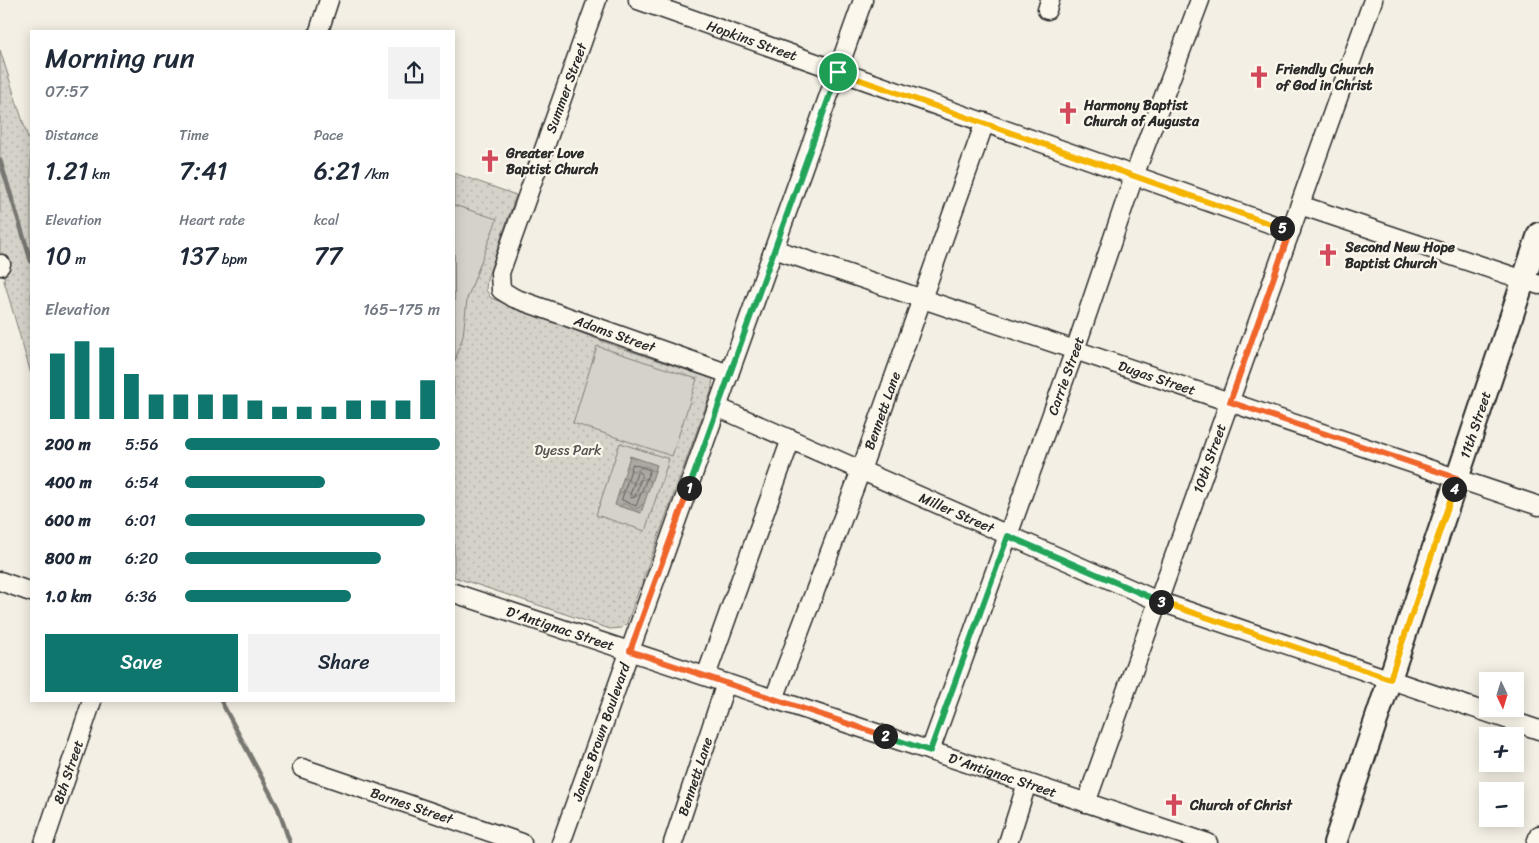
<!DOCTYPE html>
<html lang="en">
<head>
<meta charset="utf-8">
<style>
  body { margin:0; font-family:Sriracha,sans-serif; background:#f2f2f3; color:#1f2937; height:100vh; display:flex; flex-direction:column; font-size:19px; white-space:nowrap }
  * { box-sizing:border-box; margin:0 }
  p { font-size:16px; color:#747a83 }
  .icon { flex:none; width:28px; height:28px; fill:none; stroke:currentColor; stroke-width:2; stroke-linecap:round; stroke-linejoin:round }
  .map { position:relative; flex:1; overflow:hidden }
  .details { position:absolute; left:30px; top:30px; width:425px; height:672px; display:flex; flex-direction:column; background:#fff; border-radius:0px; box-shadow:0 2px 12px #0003 }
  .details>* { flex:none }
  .needle { width:32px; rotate:176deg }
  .buttons { position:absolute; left:1479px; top:672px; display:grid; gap:10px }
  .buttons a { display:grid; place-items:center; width:45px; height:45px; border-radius:0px; background:#fff; box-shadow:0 2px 12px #0003; font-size:25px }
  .pin { position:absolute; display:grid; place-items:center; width:42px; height:42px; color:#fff; margin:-21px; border:2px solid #fff; border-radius:50%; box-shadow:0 1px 5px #0007 }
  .km { position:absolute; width:25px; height:25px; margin:-12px; border-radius:50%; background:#222; color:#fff; font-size:14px; line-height:25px; text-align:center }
  .round { display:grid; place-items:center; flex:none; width:52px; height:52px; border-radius:0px; background:#f2f2f3 }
  .head { display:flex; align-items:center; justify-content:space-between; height:85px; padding:0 15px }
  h1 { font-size:28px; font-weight:600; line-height:38px }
  .metrics { display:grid; grid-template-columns:repeat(3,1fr); gap:8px; height:85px; padding:5px 15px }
  .metrics div { display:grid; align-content:center }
  .metrics b { font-size:25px; font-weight:600 }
  .metrics small { font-size:14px; font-weight:400 }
  .metrics p { font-size:14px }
  .chart { height:140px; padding:10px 15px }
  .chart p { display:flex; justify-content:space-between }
  .chart svg { width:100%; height:90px; margin-top:5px; stroke:#0f766e; stroke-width:6 }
  .action { display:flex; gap:10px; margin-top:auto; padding:10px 15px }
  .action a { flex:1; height:58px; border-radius:0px; background:#0f766e; color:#fff; font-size:20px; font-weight:600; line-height:58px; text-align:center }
  .action a+a { background:#f2f2f3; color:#1f2937 }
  ul { padding:0 15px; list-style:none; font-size:16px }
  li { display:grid; grid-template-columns:80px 60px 1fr; align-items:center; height:38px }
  li i { height:12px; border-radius:6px; background:#0f766e }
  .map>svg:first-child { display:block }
  .grass { fill:url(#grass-dots); stroke:#807e7a }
  .garden { fill:#d5d2c9; stroke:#807e7a }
  .water { fill:url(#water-waves); stroke:#787772 }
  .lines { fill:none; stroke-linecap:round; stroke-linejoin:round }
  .shore { stroke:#5f5d5b; stroke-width:1 }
  .stream { stroke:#787772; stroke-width:4.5 }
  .minor-casing { stroke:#2b2b2b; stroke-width:21 }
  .major-casing { stroke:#2b2b2b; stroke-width:26 }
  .minor { stroke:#fbf7ec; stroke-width:18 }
  .major { stroke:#fbf7ec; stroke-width:22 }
  .split-1-casing { stroke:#fff; stroke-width:10 }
  .split-2-casing { stroke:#fff; stroke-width:10 }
  .split-3-casing { stroke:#fff; stroke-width:10 }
  .split-4-casing { stroke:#fff; stroke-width:10 }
  .split-5-casing { stroke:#fff; stroke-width:10 }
  .split-6-casing { stroke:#fff; stroke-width:10 }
  .split-1 { stroke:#22a559; stroke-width:6 }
  .split-2 { stroke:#f0652b; stroke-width:6 }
  .split-3 { stroke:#22a559; stroke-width:6 }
  .split-4 { stroke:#f5b400; stroke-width:6 }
  .split-5 { stroke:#f0652b; stroke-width:6 }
  .split-6 { stroke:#f5b400; stroke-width:6 }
  .labels { text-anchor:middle; stroke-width:4.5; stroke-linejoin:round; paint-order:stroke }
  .street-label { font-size:14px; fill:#2b2b2b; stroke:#fbf7ec }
  .poi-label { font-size:14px; font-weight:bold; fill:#2b2b2b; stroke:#fbf7ec; text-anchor:start }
  .park-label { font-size:14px; fill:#565552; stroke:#fbf7ec }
</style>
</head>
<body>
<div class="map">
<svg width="1539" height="843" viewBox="0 0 1539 843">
  <defs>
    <pattern id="grass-dots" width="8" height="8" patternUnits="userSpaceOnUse" patternTransform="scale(1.25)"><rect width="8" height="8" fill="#d5d2c9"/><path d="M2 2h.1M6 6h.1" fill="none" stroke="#b7b4ad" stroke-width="1.8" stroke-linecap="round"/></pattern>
    <pattern id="water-waves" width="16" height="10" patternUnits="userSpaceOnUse" patternTransform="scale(1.25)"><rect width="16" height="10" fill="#aca9a2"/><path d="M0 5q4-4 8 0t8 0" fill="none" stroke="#8c8a84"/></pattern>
  </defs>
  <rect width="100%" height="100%" fill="#f3efe4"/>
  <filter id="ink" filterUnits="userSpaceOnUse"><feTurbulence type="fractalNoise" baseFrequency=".02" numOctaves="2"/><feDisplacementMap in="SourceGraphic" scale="10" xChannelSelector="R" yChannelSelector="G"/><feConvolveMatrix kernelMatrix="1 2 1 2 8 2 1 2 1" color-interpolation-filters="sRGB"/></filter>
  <g filter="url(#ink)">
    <path class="grass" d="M0,50l31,97v227l-27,-93 2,-12 -6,-10z
      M454,173l62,22 -29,84 -1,11 5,8 124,48 98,33 -2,13 -84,231 -5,5 -12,1 -156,-52z"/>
    <path class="garden" d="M454,205l43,14 -30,80 -4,37 -8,25z
      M597,346l100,33 -25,77 -99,-33z
      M620,443l49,16 -24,72 -49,-16z"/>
    <path class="water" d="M630,456l27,9 -16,48 -26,-8z"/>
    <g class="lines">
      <path class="shore" d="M633,464l17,6 -14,36 -14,-6z
        M640,472l2,2 -7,23 -4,1 -1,-3 7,-22z"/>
      <path class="stream" d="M0,160l31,101
        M221,701l57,107 12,35"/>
      <defs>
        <g id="minor">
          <path id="s1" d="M597,0l-97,273 1,17 13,8 215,76"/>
          <path id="s2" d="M638,0l653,231"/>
          <path d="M1047,10l3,-10"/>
          <path d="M319,31l10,-31"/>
          <path d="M1300,205l239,80"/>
          <path id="s3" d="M774,249l765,257"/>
          <path d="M0,266l1,-2"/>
          <path id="s4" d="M717,407l441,194 381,129"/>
          <path d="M0,581l31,11"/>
          <path id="s5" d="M454,593l754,250"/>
          <path d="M706,676l85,-237"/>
          <path id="s6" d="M774,699l87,-229 124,-348"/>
          <path id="s7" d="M930,751l145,-401 59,-174 66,-176"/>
          <path id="s8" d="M302,768l220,75"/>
          <path id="s9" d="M1086,803l287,-803"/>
          <path id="s10" d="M44,843l48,-142"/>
          <path id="s11" d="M561,843l302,-843"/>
          <path id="s12" d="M673,843l53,-160"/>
          <path d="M1008,843l19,-60"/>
          <path d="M1536,843l3,-8"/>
        </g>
        <g id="major">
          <path id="s13" d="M1335,843l204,-609"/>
        </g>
      </defs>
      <use href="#minor" class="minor-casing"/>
      <use href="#major" class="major-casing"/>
      <use href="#minor" class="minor"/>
      <use href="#major" class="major"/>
    </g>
  </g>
  <g class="lines" filter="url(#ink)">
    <defs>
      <path id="split-1" d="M689,488l149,-416"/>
      <path id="split-2" d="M689,488l-59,163 255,85"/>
      <path id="split-3" d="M885,736l45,15 78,-215 153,66"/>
      <path id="split-4" d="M1161,602l229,77 64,-190"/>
      <path id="split-5" d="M1282,228l8,3 -60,171 227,76 -3,11"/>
      <path id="split-6" d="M838,72l444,156"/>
    </defs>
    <use href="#split-1" class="split-1-casing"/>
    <use href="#split-2" class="split-2-casing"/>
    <use href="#split-3" class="split-3-casing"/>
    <use href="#split-4" class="split-4-casing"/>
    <use href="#split-5" class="split-5-casing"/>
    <use href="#split-6" class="split-6-casing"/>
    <use href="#split-1" class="split-1"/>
    <use href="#split-2" class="split-2"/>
    <use href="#split-3" class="split-3"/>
    <use href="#split-4" class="split-4"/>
    <use href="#split-5" class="split-5"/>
    <use href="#split-6" class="split-6"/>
  </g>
  <defs>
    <symbol id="church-bare" viewBox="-9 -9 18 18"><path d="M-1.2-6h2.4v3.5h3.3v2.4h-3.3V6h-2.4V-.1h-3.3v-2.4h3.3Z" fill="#d1495b" stroke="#fbf7ec" stroke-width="2.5" paint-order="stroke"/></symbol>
  </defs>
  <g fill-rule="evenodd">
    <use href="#church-bare" x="1243" y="61" width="32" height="32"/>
    <use href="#church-bare" x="1052" y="97" width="32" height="32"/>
    <use href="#church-bare" x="474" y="145" width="32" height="32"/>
    <use href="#church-bare" x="1312" y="239" width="32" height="32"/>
    <use href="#church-bare" x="1158" y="789" width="32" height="32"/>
  </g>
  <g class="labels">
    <g class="street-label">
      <text dy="5" stroke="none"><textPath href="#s2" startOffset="121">Hopkins Street</textPath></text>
      <text transform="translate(566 88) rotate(-70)" y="5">Summer Street</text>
      <text dy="5" stroke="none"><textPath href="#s1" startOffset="429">Adams Street</textPath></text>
      <text dy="5" stroke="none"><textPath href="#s7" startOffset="399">Carrie Street</textPath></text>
      <text dy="5" stroke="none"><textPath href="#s3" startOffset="404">Dugas Street</textPath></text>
      <text dy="5" stroke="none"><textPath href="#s6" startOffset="308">Bennett Lane</textPath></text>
      <text dy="5" stroke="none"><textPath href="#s13" startOffset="441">11th Street</textPath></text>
      <text dy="5" stroke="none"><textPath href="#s9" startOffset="366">10th Street</textPath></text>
      <text dy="5" stroke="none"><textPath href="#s4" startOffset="262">Miller Street</textPath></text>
      <text dy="5" stroke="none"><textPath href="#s5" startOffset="112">D'Antignac Street</textPath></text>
      <text dy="5" stroke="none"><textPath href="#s11" startOffset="118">James Brown Boulevard</textPath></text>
      <text dy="5" stroke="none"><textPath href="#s10" startOffset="75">8th Street</textPath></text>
      <text dy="5" stroke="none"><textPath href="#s5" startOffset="578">D'Antignac Street</textPath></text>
      <text dy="5" stroke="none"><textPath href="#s12" startOffset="70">Bennett Lane</textPath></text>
      <text dy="5" stroke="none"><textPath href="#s8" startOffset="116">Barnes Street</textPath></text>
    </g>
    <g class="poi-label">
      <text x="1276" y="74">Friendly Church<tspan x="1276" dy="16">of God in Christ</tspan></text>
      <text x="1084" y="110">Harmony Baptist<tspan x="1084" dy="16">Church of Augusta</tspan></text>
      <text x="506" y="158">Greater Love<tspan x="506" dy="16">Baptist Church</tspan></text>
      <text x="1345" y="252">Second New Hope<tspan x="1345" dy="16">Baptist Church</tspan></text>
      <text x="1190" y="810">Church of Christ</text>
    </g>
    <g class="park-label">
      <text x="568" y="455">Dyess Park</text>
    </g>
  </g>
</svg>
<div class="buttons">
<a><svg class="needle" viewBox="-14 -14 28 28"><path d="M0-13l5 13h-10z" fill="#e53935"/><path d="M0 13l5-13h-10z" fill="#747a83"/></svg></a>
<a>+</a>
<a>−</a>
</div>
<div class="pin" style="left:838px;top:72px;background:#1e9e55"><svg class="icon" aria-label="arrive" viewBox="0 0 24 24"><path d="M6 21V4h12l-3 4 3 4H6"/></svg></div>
<b class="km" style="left:689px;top:488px">1</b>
<b class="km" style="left:885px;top:736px">2</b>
<b class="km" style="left:1161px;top:602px">3</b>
<b class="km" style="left:1454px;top:489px">4</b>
<b class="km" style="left:1282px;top:228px">5</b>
<section class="details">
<div class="head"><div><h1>Morning run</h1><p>07:57</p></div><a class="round"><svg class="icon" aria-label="share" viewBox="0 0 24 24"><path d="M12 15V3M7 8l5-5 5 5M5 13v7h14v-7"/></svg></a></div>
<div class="metrics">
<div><p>Distance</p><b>1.21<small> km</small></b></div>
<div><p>Time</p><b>7:41</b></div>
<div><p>Pace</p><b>6:21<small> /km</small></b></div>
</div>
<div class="metrics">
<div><p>Elevation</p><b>10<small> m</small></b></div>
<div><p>Heart rate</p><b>137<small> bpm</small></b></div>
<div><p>kcal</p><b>77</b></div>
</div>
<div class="chart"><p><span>Elevation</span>165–175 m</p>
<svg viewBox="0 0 160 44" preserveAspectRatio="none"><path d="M5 44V12M15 44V6M25 44V9M35 44V22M45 44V32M55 44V32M65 44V32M75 44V32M85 44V35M95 44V38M105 44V38M115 44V38M125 44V35M135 44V35M145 44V35M155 44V25"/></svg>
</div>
<ul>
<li><b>200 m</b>5:56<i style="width:100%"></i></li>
<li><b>400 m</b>6:54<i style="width:55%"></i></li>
<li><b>600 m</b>6:01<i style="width:94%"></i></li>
<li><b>800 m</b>6:20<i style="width:77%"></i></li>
<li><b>1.0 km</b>6:36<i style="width:65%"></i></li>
</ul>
<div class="action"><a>Save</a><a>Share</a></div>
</section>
</div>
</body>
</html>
